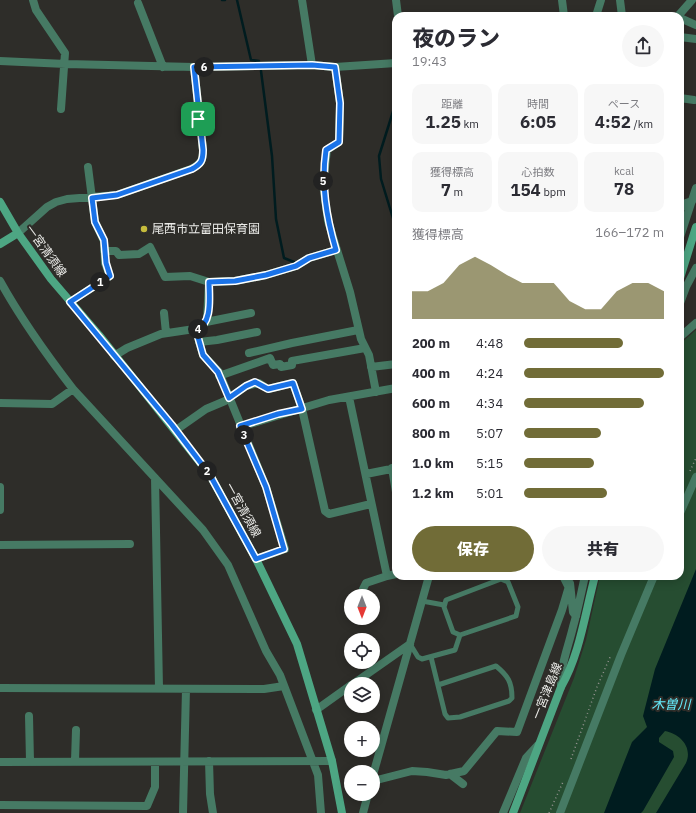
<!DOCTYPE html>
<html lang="ja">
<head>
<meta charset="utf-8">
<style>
  body { margin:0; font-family:"IBM Plex Sans","Noto Sans JP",sans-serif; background:#f7f7f7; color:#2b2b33; height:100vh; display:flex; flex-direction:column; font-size:15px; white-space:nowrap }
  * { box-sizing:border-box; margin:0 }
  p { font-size:13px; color:#7c7c81 }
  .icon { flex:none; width:22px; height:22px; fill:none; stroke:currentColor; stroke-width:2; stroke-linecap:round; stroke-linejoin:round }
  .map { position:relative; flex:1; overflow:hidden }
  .details { position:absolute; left:392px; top:12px; width:292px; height:568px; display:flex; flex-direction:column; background:#fff; border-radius:12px; box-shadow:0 2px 10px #0003 }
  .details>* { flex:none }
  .needle { width:26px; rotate:180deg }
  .fabs { position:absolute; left:344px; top:589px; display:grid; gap:8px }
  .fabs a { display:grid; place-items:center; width:36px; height:36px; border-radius:50%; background:#fff; box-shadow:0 2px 10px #0003; font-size:20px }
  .pin { position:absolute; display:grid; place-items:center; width:34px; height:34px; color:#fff; margin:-17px; border-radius:8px; box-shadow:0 2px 6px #0006 }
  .km { position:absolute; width:20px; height:20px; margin:-10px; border-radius:50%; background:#222; color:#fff; font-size:11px; line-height:20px; text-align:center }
  .round { display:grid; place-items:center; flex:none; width:42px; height:42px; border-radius:21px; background:#f7f7f7 }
  .overview { display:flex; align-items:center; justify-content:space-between; height:68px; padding:0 20px }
  h1 { font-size:22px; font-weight:800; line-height:30px }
  .figures { display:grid; grid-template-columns:repeat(3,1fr); gap:6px; height:68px; padding:4px 20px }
  .figures div { display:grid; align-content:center; border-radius:10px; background:#f7f7f7; text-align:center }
  .figures b { font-size:17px; font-weight:800 }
  .figures small { font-size:11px; font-weight:400 }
  .figures p { font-size:11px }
  .chart { height:112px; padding:8px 20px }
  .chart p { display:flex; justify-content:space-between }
  .chart svg { width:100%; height:72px; margin-top:4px; fill:#716c37; opacity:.7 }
  .primary-button { display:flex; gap:8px; margin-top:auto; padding:8px 20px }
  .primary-button a { flex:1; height:46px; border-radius:24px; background:#716c37; color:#fff; font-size:16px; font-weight:800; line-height:46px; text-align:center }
  .primary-button a+a { background:#f7f7f7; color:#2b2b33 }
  ul { padding:0 20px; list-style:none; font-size:13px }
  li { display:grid; grid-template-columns:64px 48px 1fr; align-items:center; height:30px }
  li i { height:10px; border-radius:5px; background:#716c37 }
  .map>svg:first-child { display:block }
  .green { fill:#264d31 }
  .water { fill:#001c1f }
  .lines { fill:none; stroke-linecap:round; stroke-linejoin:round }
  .stream { stroke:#001c1f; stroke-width:2.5 }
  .path { stroke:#949390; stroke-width:1.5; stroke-dasharray:1 3; stroke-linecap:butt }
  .lane { stroke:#467a64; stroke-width:5 }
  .street { stroke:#467a64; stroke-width:8 }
  .secondary { stroke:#4da683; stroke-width:8 }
  .route-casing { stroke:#fff; stroke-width:8 }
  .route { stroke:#1a73e8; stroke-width:5 }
  .poi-dot { fill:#c6bc3c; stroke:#2e2d29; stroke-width:1.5 }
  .labels { text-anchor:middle; stroke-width:4; stroke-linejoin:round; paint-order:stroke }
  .poi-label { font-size:12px; fill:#eaeae7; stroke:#2e2d29; text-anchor:start }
  .street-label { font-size:12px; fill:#eaeae7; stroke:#2e2d29 }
  .water-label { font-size:13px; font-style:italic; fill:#65ecfc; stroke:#2e2d29 }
</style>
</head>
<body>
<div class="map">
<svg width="696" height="813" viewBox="0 0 696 813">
  <rect width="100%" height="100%" fill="#2e2d29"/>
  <path class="green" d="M696,330v272l-46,118 -34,93h-96l54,-135 12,-38 14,-64h80v-232z
    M680,729l11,26 -30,58h-31l28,-69 -7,-14z"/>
  <path class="water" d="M696,569v244h-40l30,-50c7,-16 -6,-29 -21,-32l-6,7v4l14,9 1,6 -31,54 -2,2h-37l28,-71 15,-15 -4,-11 2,-8 10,-39z"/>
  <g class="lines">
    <path class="stream" d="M222,0h3
      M237,0l14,60 8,1
      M261,71l11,85 4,63 8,39 10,4
      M396,102l-17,54 2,23 15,49"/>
    <path class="path" d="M690,471l6,-13
      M544,682l10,3
      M571,759l26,-72 14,-32
      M549,813l14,-31"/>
    <path class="lane" d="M501,579l7,3 10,25 -2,9 -56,19 -7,-3 -9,-25 2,-7z
      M422,601l22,4
      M410,644l8,13 4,2 33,-9 5,-15
      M431,657l14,57 3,4 12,-1 49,-16 3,-3c0,-16 -4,-22 -16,-32l-58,19"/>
    <path class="street" d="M33,0l3,10 29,43 -4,56
      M302,0l10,65
      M396,0l2,16
      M562,0l2,16
      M620,0l2,16
      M138,3l25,64
      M596,16l5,-16
      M678,16l14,-16
      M680,18l16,7
      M680,37l16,2
      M0,61l66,3 128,3 118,-2 23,2 61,-4
      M335,67l5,36 -1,39 -12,8 -4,34 5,37 22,71 11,47 8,16 7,37
      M680,98l14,2
      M680,209l6,-6 6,-2
      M18,233l29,-26 9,-5 11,-3 50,-4 74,-26c10,-5 12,-8 12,-19l-9,-83
      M680,237l16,-49
      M104,251h12l3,4 20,-1 11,-7 15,30 25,-1 19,6
      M0,281c21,38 46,73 73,108l130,141 25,35 38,86 14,24 38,100 3,38
      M70,302l40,-26 -5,-13 -1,-22 -9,-19 -7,-55
      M680,303l6,-16 10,-19
      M164,313l2,20
      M206,322l45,-9
      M196,330l7,25 16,17 47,115 19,62 -29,10
      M680,337l16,-14
      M199,342l18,-2 40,-8
      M249,353l43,-10 66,-13
      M114,356l13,-8 34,-14 40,-6 6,-9 2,-37 26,-1 31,-6 30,-9 13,-8 27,-8
      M371,367l25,-3
      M219,376l51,-18 3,7 7,-1 1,3 11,-2v-4l73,-13
      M349,397l38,179 9,-2
      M0,403l52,1 21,-15
      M240,427l89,-27 67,-12
      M176,430l30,-21 19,-8 21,-15 13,-3 9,6 25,-6 9,26 23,102 4,3 42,-10
      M392,468l4,24
      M366,474l30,-6
      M155,478l4,210
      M0,487v23
      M680,513l16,-36
      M0,545l130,-1
      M563,576l5,10
      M365,596l-2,-7 3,-6 21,-7
      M353,684l57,-40
      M561,687c-1,-21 7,-39 12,-60 5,-17 8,-34 12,-51
      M0,688l264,1 20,-3
      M316,710l35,-25
      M29,716l1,45
      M75,761l1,-31
      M209,761l1,33 3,19
      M0,762l332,-1
      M450,774l13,10
      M373,775l56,-199
      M373,781l39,-10 15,1 19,3 18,-4 33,-40 20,1 45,-122 8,-27 3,29 3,4
      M0,805l147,1 8,-19v-25
      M183,813l3,-124
      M363,813l5,-19
      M503,813l23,-55 12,-13
      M560,813l61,-158 33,-79"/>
    <path class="secondary" d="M0,202l18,31 33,46 48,56 111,140 46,84 41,85 35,117 10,52
      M0,244l18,-11
      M680,278l16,-51
      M513,813l48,-126c19,-33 24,-74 34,-111"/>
  </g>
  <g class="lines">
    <defs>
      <path id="route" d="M312,65l23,2 5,36 -1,39 -13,8c-5,35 0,66 10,100l-27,8 -13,8 -30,9 -31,6 -26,1c0,15 4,42 -13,48l7,25 15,17 11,26 17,-12 9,-4 13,7 25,-6 9,26 -24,5 -38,12 26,61 18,62 -28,10 -46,-84 -38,-50 -102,-123 40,-26 -4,-13 -2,-23 -9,-18 -3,-24 25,-3 75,-26c9,-5 11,-8 11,-19l-9,-83z"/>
    </defs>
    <use href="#route" class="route-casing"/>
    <use href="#route" class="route"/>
  </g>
  <circle class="poi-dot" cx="144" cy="229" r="4"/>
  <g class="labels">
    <g class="poi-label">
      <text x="152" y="233">尾西市立富田保育園</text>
    </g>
    <g class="street-label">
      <text transform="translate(46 251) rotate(54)" y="4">一宮清須線</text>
      <text transform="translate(243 510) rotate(61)" y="4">一宮清須線</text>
      <text transform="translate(547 691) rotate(-68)" y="4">一宮津島線</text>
    </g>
    <g class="water-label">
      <text x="671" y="709">木曽川</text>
    </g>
  </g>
</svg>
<div class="fabs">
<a><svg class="needle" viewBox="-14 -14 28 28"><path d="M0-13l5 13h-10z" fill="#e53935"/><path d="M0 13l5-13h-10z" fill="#7c7c81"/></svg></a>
<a><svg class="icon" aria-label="locate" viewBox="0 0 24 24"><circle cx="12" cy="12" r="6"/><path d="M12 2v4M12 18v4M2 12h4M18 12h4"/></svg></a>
<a><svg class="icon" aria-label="layers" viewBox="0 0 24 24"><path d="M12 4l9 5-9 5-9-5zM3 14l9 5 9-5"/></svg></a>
<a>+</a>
<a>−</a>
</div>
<div class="pin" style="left:198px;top:119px;background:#1e9e55"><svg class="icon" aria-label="arrive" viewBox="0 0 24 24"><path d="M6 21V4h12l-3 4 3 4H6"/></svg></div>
<b class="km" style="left:100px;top:282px">1</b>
<b class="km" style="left:207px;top:471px">2</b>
<b class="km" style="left:244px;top:435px">3</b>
<b class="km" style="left:198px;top:329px">4</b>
<b class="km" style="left:323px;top:181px">5</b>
<b class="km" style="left:204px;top:67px">6</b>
<section class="details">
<div class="overview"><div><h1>夜のラン</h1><p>19:43</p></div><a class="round"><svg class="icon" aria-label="share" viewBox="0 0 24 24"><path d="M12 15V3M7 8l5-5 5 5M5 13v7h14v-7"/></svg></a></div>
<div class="figures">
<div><p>距離</p><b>1.25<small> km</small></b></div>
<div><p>時間</p><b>6:05</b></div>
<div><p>ペース</p><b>4:52<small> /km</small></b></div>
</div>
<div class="figures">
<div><p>獲得標高</p><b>7<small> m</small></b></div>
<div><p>心拍数</p><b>154<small> bpm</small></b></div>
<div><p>kcal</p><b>78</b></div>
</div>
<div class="chart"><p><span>獲得標高</span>166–172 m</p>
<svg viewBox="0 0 160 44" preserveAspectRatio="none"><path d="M0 44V27L10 27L20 22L30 11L40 6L50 11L60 17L70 22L80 22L90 22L100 33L110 38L120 38L130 27L140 22L150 22L160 27V44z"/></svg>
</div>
<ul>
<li><b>200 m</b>4:48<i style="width:71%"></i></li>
<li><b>400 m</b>4:24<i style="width:100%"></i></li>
<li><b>600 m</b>4:34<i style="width:86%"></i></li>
<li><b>800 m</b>5:07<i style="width:55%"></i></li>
<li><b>1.0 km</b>5:15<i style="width:50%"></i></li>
<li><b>1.2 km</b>5:01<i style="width:59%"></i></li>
</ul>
<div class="primary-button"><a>保存</a><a>共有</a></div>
</section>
</div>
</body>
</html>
